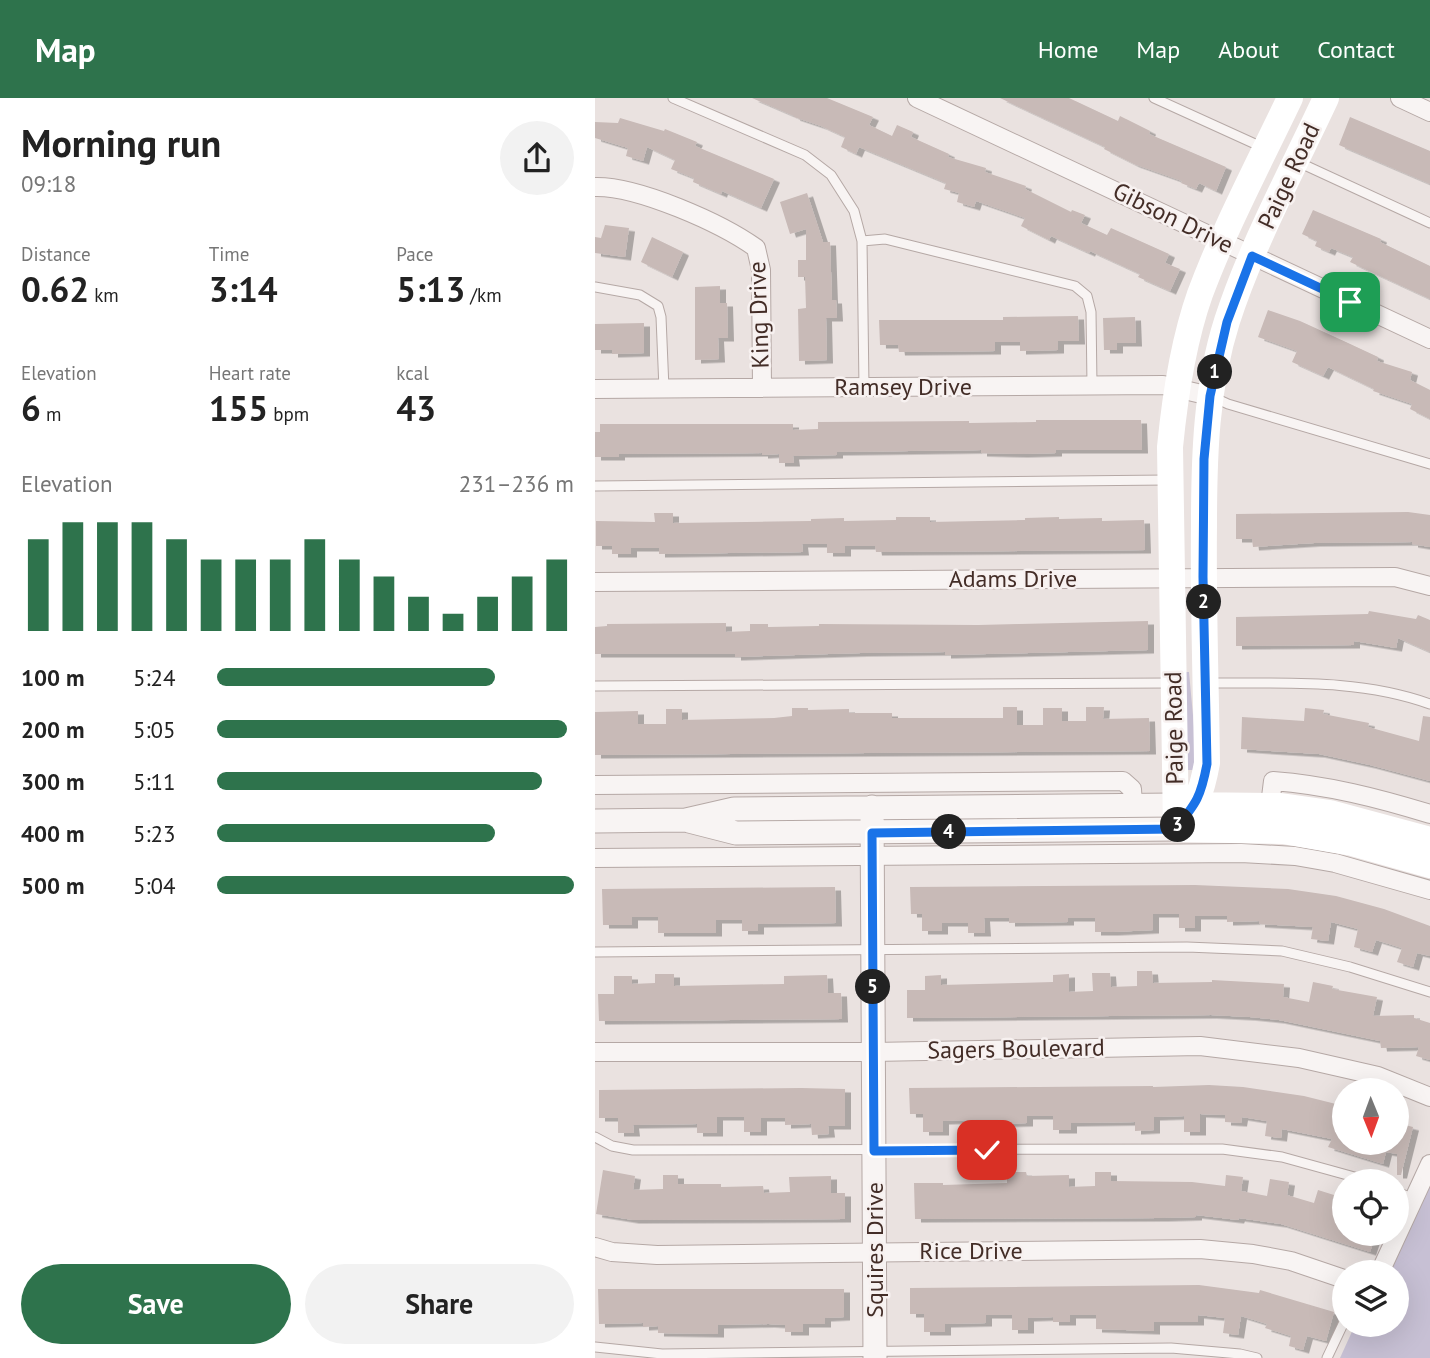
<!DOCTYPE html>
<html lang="en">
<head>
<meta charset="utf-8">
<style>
  body { margin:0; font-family:"PT Sans",sans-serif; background:#f2f2f2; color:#222; height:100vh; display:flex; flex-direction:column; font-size:26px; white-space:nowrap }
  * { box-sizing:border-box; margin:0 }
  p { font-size:23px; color:#767676 }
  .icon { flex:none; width:38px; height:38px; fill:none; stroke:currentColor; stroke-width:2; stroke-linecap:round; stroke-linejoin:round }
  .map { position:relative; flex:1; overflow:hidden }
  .sheet { display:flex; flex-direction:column; background:#fff; width:595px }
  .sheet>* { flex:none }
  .needle { width:46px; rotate:179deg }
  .fabs { position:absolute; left:737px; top:980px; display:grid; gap:14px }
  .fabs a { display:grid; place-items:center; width:77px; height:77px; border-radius:50%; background:#fff; box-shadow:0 7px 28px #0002; font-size:35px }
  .pin { position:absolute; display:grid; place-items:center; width:60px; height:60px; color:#fff; margin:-30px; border-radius:14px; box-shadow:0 4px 10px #0006 }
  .km { position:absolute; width:35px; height:35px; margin:-18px; border-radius:50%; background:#222; color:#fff; font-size:19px; line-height:35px; text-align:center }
  .round { display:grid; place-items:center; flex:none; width:74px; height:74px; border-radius:37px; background:#f2f2f2 }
  .summary { display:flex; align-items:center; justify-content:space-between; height:119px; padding:0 21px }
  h1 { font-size:38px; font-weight:700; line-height:52px }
  .stats { display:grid; grid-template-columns:repeat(3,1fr); gap:10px; height:119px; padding:7px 21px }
  .stats div { display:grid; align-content:center }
  .stats b { font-size:35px; font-weight:700 }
  .stats small { font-size:19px; font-weight:400 }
  .stats p { font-size:19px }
  .chart { height:196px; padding:14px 21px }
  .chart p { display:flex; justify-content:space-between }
  .chart svg { width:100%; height:126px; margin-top:7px; stroke:#2e734c; stroke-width:6 }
  .button { display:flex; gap:14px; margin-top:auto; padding:14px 21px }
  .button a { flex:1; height:80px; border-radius:42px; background:#2e734c; color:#fff; font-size:28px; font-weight:700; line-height:80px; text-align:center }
  .button a+a { background:#f2f2f2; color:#222 }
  ul { padding:0 21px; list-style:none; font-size:23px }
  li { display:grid; grid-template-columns:112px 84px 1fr; align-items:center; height:52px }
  li i { height:18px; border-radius:9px; background:#2e734c }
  header { display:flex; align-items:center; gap:42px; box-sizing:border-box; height:98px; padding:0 35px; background:#2e734c; color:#fff }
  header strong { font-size:33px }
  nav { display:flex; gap:38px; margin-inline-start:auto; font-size:24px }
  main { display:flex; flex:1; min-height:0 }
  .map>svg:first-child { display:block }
  .green { fill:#c7c0d4 }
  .building { fill:#c8bab7; filter:url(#shadow) }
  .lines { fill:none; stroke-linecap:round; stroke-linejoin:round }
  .service-casing { stroke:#b5a8a5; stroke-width:11 }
  .minor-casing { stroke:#b5a8a5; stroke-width:20 }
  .tertiary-casing { stroke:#b5a8a5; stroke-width:25 }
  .service { stroke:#f8f4f3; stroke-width:9 }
  .minor { stroke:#f8f4f3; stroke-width:18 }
  .tertiary { stroke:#f8f4f3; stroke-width:23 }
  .secondary { stroke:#fff; stroke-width:26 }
  .route-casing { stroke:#fff; stroke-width:14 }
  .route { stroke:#1a73e8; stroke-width:9 }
  .labels { text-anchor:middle; stroke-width:5; stroke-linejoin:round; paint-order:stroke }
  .street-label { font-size:24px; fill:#432d27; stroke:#f7f1f0 }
</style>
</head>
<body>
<header>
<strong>Map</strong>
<nav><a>Home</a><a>Map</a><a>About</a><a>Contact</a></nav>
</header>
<main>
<section class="sheet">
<div class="summary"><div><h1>Morning run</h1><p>09:18</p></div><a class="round"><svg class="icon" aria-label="share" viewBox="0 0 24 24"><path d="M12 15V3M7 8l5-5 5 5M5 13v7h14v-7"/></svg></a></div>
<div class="stats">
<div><p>Distance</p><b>0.62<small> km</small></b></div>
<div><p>Time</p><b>3:14</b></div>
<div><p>Pace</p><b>5:13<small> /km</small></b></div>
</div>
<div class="stats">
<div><p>Elevation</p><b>6<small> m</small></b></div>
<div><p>Heart rate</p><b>155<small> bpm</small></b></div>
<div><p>kcal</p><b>43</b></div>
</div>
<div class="chart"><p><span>Elevation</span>231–236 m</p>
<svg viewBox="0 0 160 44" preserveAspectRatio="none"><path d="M5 44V12M15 44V6M25 44V6M35 44V6M45 44V12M55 44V19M65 44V19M75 44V19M85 44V12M95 44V19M105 44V25M115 44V32M125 44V38M135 44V32M145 44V25M155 44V19"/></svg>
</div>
<ul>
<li><b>100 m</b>5:24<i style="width:78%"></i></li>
<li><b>200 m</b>5:05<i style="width:98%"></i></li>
<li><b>300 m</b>5:11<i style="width:91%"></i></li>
<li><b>400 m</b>5:23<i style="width:78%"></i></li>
<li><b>500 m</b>5:04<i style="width:100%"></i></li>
</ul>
<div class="button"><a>Save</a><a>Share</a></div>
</section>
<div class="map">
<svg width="835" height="1260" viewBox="0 0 835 1260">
  <defs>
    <filter id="shadow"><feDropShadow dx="6" dy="3.5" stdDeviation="0" flood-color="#0004"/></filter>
  </defs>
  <rect width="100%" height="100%" fill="#eae2e0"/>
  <path class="green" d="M591,574h3l9,98h-11z
    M835,1060v200h-90l15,-33h42v-53h-18z"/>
  <path class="building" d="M157,0h75l46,19 -4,8 23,11 5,-11 16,7 -2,5 38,17 -1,3 38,11 -1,4 41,14 -1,3 46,23 1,-2 13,5 -4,8 26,12 4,-7 58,26 -4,9 15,6 -10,22 -32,-14 2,-3 -50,-23 -1,2 -38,-17 -2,4 -28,-14 4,-8 -49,-17 -2,6 -17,-5 2,-9 -15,-4 2,-6 -87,-36 -3,7 -15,-7 4,-10 -24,-11 -27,-9v-1z
    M405,0h69l49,23 2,-5 30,15 -1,3 77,33 -10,24 -17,-8 -3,6 -15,-6 1,-2 -48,-17 -30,-15 1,-2z
    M755,19l80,34v33l-91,-39z
    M25,20l44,13 1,-2 32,13 -2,4 79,33 -13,29 -39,-17 -1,3 -28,-12 1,-4 -23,-9 4,-9 -28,-13 -4,14 -17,-5 2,-8 -33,-10v-16l23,1z
    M212,95l16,49h7l2,58h4l1,18h-11l1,42 -28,1 -1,-52 8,-1 -1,-31h-7v-17h8v-31l-16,5 -10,-32z
    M718,112l68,29 -1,3 50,24v33l-80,-37 3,-5 -22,-9 -2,4 -14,-6 2,-5 -15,-7z
    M10,127l24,3 -4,29 -30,-4v-16l6,1z
    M57,139l31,15 -11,25 -31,-15z
    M125,188v17h7l1,35h-10l1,21 -24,1v-73z
    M673,212l32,11 48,22 30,14 -1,4 35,11 -2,8 20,10v29l-20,-10 2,-5 -39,-13 1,-2 -46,-22 -5,9 -31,-14 5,-11 -39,-14z
    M483,218l1,25h-21v9l-38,1v-9h-25v9l-96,1 -1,-7h-18l-1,-25h124v-3z
    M540,219l1,26h-19v7h-13l-1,-32z
    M49,225v30l-32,1v-4h-17v-26z
    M441,322h105l1,30h-86v3l-34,1 -41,-1v-3l-144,2v3l-44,1 1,7h-15v-9l-17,1v-2l-143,1v3h-24v-25h5v-8h193v6l25,-1v-7l151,-1v2l67,-1z
    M813,414l22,3v32l-18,-3v-2l-98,1 -61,4 -1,-8h-16v-25z
    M59,415h19v10l138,-2v-2l33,-1v3l52,-1v-3h34v5l95,-2v-2l34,-1v2l43,-1v3l42,-1 1,30 -269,2 -1,-6h-30v7h-18v-9h-25l1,8 -144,2v-6h-28v6h-19v-8h-16v-25l59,1z
    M774,513l47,8 2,-4 12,5v32l-32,-14 -2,10 -42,-7v4l-118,1v-29l132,-3z
    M553,523v29l-203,5v-3l-84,1 -126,4v-3h-140v-27l12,-1v-2l119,-1v9l24,-1v-7h18v3l51,-1v-2l159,1z
    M408,609h14v18h26v-17h19v13h24v-14h18l-1,12 46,-1 1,33 -555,4v-43l43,-1v13h28v-15h16v11l92,-2 18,-2v-8h16v2l41,-1v4h43v5h111z
    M710,610l19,2 -1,4 46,9 -1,4 51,14 4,-25 7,1v64l-60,-16 -51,-11 -78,-5 1,-32 62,4z
    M600,787l93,4 48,7 48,13 46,17v30l-13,-3 -4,14 -16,-5 5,-14 -26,-8 -4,12 -18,-5 4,-18 -27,-7 -3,19 -17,-2 2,-12 -54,-3v-3l-32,1v-6h-32v12h-16v-14h-26v16l-41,2h-17v-14h-27v4l-59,1v-5h-25l1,15h-17v-10h-26v8h-20v-17h-11l-1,-27z
    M240,789l1,36 -78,1v7h-16v-11h-26v13h-58v-16h-26v8h-29l-1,-36z
    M542,873h15l1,12 59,-1v-2l72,4 -1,13 26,5 4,-20 20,4 -1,3 45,8 -4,19 41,-1v3l16,5v37l-14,-4 3,-9 -38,1 -1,-7 -101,-21 -29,-3 -39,-2 -304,3v-28h18v-14l16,-1v10l112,-3v-7l16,-1v18l24,-1 -1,-18h18l1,14 26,-1z
    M60,876h19v12l110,-2v-8l43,-1 1,18h13l1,26 -243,2 -1,-27h16v-18h18v8l23,-1z
    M614,987l34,2 61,9 40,10v37h53v-20l16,4 -12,48h-4v-21l-11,-2 -3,12 -55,-17 4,-8 -50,-10 -1,9 -16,-2 2,-15 -25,-4 -1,6 -16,-1v-7l-25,-1v18h-16v-16l-30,1v13l-19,1v-9l-64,1v7h-18v-14h-26v7l-42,1 1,9h-17l-1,-13 -25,1v11h-20v-18h-13l-1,-26 244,-2v1z
    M206,990l44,1v37h-17l1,8 -17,1 -1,-11 -26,1v-7h-24v14h-17v-15h-27v16h-20v-9l-64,1 1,8h-16v-15h-19v-28z
    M8,1072l32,6 -2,14 30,-1v-14h15v9h43v3l42,-1 1,7 26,-1 -1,-15 42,-1v17h14v26l-212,1 -37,-6z
    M412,1074h19l1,4 42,-1v12l26,-1v-14h16v9l81,1 33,4 1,-11 17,2 -2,14 26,5 3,-17 19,3 -2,13 27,8 4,-13 16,5 -2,6 12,4v29h32l-6,18 -89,-28 -42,-6 -1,2 -42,-5v2l-34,1 -247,1 -1,-36h29v2l64,-2z
    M604,1187l60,8 1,-3 74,22 -8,29 -19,-5 -4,14 -14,-4 2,-10 -26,-8 2,-4 -26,-8 -3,19 -15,-2 2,-15 -27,-3v7h-44v9l-58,-2v-14h-26v7h-17v-5l-25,1v12h-16v-15h-26v8l-41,1v8h-21v-18h-14v-26z
    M3,1191h246v28l-19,1v6h-22v8h-18v-7l-16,-1 -51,1v9l-60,-1v-7l-15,1v-4l-44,1z"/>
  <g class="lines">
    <defs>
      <path id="service" d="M78,0l132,57 26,20 23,36 8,30 2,146
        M559,0l110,50
        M703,64l132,61
        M267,143l23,-2 190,47 12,10 4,16 1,73
        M0,189l45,8 18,11 3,11 3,72
        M620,300l13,6 202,60
        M0,388l573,-6
        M612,585c75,1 151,-5 223,21
        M0,588l576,-3
        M0,854l592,-5 95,4 68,16 80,25
        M0,1039l17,9 21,4 589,-1 60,8 87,24
        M802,1094l17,7
        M0,1249l67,7 509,-6 69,6 17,4
        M732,1260l17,-36"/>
      <path id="minor" d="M322,0l513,241
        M805,0l30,14
        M0,89c43,-1 126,36 161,61l5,22 1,118
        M0,291l568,-4 47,11
        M0,484l800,-5 35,9
        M0,687l528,-4 9,8 1,16
        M675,707l3,-24c54,4 105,17 157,33
        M0,760l646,-5 54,3 40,7 95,27
        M0,954h278l327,-6 99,12 79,18 52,21
        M0,1149l17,5 45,3 543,-6 53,5 38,7 53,18
        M785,1174l50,-108"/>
      <path id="tertiary" d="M277,709l3,551
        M0,723l91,-1 48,-11 441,-4
        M94,723l47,12 440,-4"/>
    </defs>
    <use href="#service" class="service-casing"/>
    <use href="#minor" class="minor-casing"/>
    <use href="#tertiary" class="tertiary-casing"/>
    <use href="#service" class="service"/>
    <use href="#minor" class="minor"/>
    <use href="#tertiary" class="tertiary"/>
    <path class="secondary" d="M586,707l100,1 49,7 100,27
      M581,731c21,-26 25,-33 31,-66 -1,-79 -4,-158 -3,-238 0,-69 2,-138 23,-204 25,-77 65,-150 99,-223
      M581,731l-6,-382c5,-51 13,-105 30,-153 25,-67 59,-131 90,-196
      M581,731l107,2 69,12 78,22"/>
  </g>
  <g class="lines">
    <defs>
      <path id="route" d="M392,1052l-113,1 -2,-318 303,-4c22,-26 26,-33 32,-65l-4,-187 1,-118 6,-63 17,-74 25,-66 98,46"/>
    </defs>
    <use href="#route" class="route-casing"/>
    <use href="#route" class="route"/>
  </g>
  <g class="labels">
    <g class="street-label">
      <text transform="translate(694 78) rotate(-65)" y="8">Paige Road</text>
      <text transform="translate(578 120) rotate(26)" y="8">Gibson Drive</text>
      <text transform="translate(164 217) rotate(-92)" y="8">King Drive</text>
      <text x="308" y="297">Ramsey Drive</text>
      <text x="418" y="489">Adams Drive</text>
      <text transform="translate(579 630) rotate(-91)" y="8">Paige Road</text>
      <text transform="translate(421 951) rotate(-1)" y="8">Sagers Boulevard</text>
      <text transform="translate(280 1152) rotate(-90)" y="8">Squires Drive</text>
      <text x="376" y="1161">Rice Drive</text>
    </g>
  </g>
</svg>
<div class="fabs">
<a><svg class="needle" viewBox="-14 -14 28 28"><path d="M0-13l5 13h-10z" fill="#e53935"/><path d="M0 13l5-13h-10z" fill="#767676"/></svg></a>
<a><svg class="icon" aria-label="locate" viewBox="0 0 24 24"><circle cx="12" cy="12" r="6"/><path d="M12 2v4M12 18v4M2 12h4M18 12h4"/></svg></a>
<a><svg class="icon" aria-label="layers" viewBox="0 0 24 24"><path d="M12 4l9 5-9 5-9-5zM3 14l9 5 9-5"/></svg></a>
</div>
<div class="pin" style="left:755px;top:204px;background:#1e9e55"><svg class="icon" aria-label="arrive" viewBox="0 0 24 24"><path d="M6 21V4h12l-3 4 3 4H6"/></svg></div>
<div class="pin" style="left:392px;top:1052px;background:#d93025"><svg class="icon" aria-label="check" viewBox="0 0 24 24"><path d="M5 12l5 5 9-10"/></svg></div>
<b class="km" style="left:620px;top:274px">1</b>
<b class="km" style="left:609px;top:504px">2</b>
<b class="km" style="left:583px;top:727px">3</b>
<b class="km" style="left:354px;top:734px">4</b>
<b class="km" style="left:278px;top:889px">5</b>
</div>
</main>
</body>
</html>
